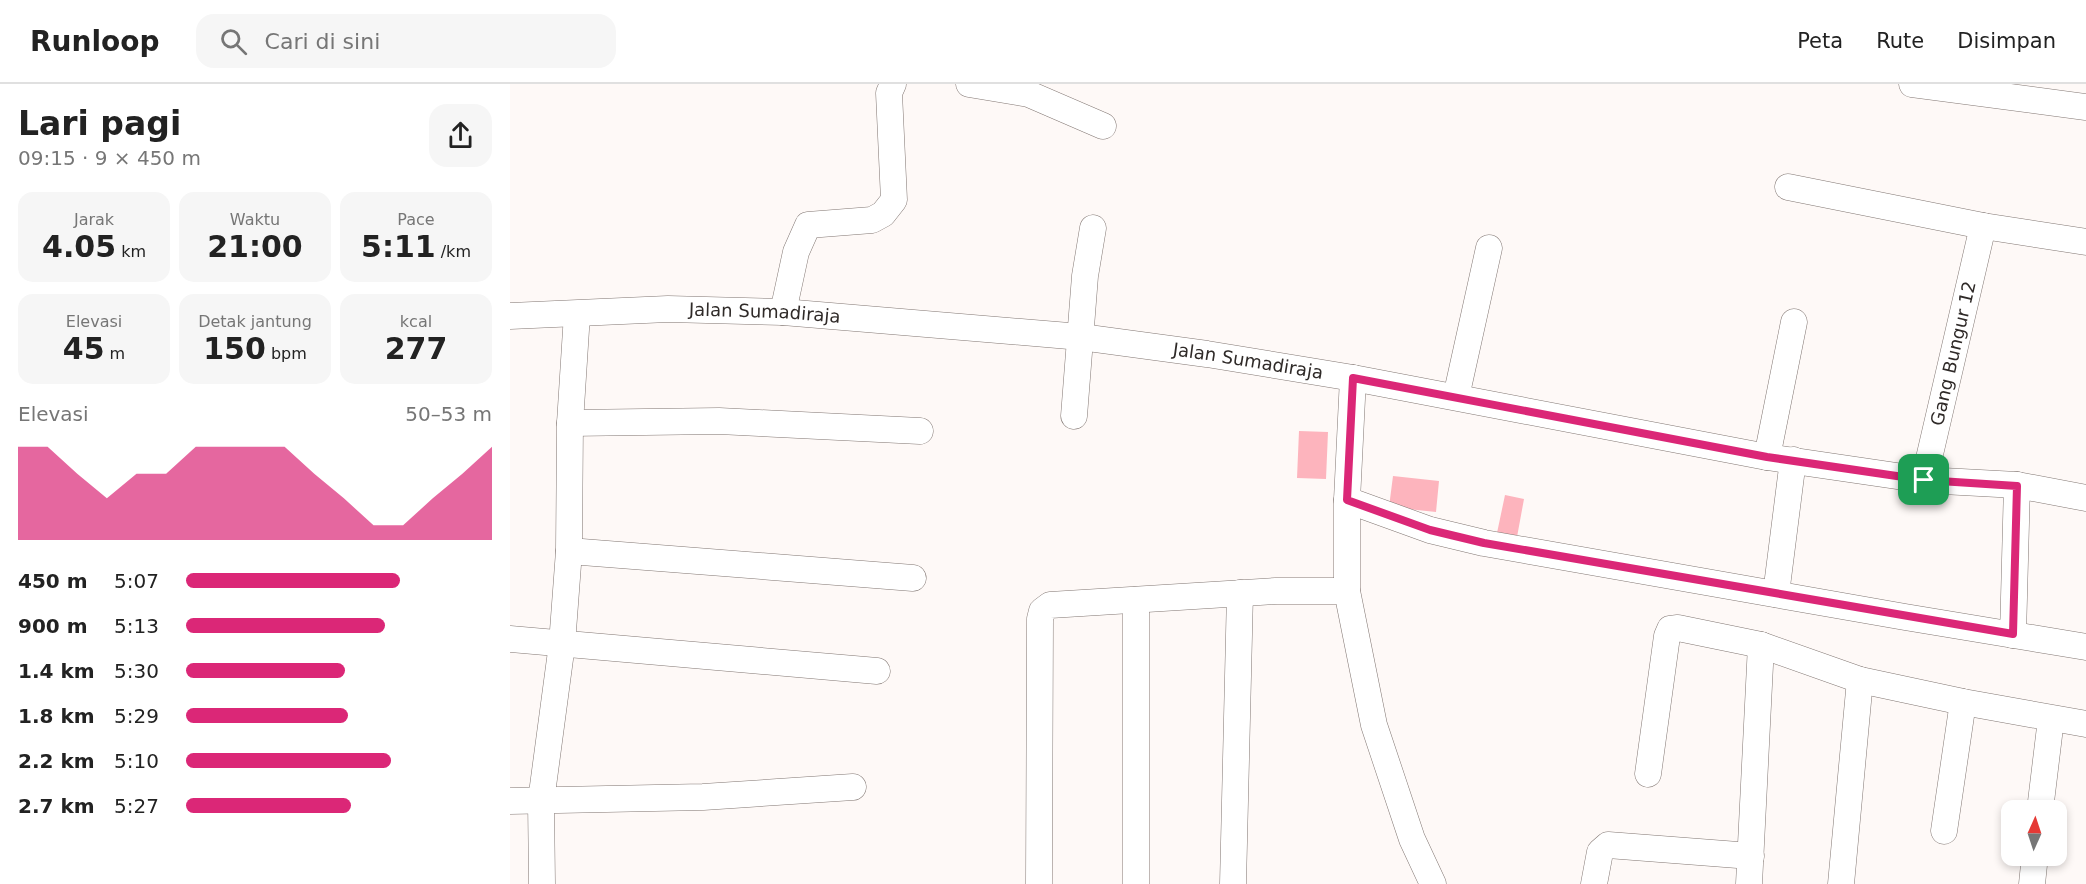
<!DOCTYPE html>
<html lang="id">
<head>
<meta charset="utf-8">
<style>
  body { margin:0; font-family:"DejaVu Sans",sans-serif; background:#f6f6f6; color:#222; height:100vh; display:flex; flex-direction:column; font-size:22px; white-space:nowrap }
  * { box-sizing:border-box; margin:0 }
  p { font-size:20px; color:#767676 }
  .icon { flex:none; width:33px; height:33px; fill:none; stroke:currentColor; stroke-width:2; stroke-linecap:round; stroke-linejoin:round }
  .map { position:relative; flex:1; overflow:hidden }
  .side { display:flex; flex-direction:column; background:#fff; width:510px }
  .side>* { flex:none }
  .needle { width:39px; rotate:3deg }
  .tools { position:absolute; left:1491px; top:716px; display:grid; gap:12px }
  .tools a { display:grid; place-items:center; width:66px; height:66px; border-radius:12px; background:#fff; box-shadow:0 3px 9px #0003; font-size:30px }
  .pin { position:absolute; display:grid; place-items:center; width:51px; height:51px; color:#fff; margin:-26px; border-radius:12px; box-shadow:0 3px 9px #0006 }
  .round { display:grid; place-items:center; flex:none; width:63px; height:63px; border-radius:18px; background:#f6f6f6 }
  .headline { display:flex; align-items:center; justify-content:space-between; height:102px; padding:0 18px }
  h1 { font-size:33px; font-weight:600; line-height:45px }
  .figures { display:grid; grid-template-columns:repeat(3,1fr); gap:9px; height:102px; padding:6px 18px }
  .figures div { display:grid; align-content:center; border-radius:15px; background:#f6f6f6; text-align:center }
  .figures b { font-size:30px; font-weight:600 }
  .figures small { font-size:16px; font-weight:400 }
  .figures p { font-size:16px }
  .chart { height:168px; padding:12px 18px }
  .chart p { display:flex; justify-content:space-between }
  .chart svg { width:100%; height:108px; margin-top:6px; fill:#db2777; opacity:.7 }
  ul { padding:0 18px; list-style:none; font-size:20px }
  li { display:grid; grid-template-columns:96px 72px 1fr; align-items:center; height:45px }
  li i { height:15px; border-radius:8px; background:#db2777 }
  header { display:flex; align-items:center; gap:36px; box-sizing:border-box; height:84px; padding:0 30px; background:#fff; border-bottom:2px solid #e0e0e0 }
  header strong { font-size:28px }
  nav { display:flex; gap:33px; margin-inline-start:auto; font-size:21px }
  .search { width:420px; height:54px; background:#f6f6f6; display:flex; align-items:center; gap:15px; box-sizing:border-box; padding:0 21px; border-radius:18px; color:#767676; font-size:22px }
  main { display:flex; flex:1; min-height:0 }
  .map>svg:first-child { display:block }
  .building { fill:#fdb4bd }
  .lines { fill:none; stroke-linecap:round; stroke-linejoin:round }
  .minor-casing { stroke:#827773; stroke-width:27 }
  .minor { stroke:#fff; stroke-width:26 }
  .route-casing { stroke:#fff; stroke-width:12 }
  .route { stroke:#db2777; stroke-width:8 }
  .labels { text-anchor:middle; stroke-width:5; stroke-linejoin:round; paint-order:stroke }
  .street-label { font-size:18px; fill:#2f2a28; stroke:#fff }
</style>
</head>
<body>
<header>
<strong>Runloop</strong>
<div class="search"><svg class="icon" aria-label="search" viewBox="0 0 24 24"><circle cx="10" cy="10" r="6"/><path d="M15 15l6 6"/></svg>Cari di sini</div>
<nav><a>Peta</a><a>Rute</a><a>Disimpan</a></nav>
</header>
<main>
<section class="side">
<div class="headline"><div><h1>Lari pagi</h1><p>09:15 · 9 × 450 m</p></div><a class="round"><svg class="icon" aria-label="share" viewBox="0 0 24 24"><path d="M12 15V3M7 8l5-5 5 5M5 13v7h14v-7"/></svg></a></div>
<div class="figures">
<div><p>Jarak</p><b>4.05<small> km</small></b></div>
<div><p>Waktu</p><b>21:00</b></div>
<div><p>Pace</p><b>5:11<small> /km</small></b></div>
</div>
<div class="figures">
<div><p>Elevasi</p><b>45<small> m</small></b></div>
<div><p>Detak jantung</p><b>150<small> bpm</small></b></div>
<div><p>kcal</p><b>277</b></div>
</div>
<div class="chart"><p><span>Elevasi</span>50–53 m</p>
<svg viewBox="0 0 160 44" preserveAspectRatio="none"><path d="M0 44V6L10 6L20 17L30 27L40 17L50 17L60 6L70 6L80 6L90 6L100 17L110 27L120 38L130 38L140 27L150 17L160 6V44z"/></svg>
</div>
<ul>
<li><b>450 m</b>5:07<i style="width:70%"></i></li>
<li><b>900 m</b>5:13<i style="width:65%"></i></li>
<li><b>1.4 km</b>5:30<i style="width:52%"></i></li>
<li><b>1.8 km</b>5:29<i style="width:53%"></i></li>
<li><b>2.2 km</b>5:10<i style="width:67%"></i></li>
<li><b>2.7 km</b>5:27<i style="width:54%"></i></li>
</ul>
</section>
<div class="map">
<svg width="1576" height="800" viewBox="0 0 1576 800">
  <rect width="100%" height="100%" fill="#fef9f7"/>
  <path class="building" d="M789,347l29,1 -2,47 -29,-1z
    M883,392l46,5 -3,31 -47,-5z
    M995,411l19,4 -7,38 -20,-4z"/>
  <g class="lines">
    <defs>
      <g id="minor">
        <path d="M459,0l60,10 74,32"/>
        <path d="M1402,0l174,23"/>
        <path d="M1278,103l195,39 103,16"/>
        <path d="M273,228l13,-60 12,-27 64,-5 11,-6 11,-14 -5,-107 4,-9"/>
        <path id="s1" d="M0,232l158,-7 115,3 298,25 126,17 146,24 414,79 157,23 93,5 69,13"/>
        <path d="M843,294l-6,122v91l27,134 38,114 21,45"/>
        <path d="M946,313l33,-149"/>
        <path d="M564,332l11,-140 8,-48"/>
        <path d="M60,339l149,-2 201,10"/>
        <path d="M1257,373l27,-135"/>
        <path id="s2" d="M1414,396l59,-254"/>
        <path d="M837,416l83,30 54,13 421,74 181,30"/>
        <path d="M59,467l344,27"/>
        <path d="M1266,510l17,-134"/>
        <path d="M626,516v284"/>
        <path d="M1503,551l4,-150"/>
        <path d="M0,555l367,32"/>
        <path d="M1138,690l19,-138 3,-7 8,-1 83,17 99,35 103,22 123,22"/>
        <path d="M0,717l193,-4 150,-10"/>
        <path d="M1530,726l11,-91"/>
        <path d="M1434,747l19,-129"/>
        <path d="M32,800l-1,-83 21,-157 7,-93 1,-128 7,-109"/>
        <path d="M529,800l1,-265 2,-8 8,-6 226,-14h71"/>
        <path d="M723,800l7,-291"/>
        <path d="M1084,800l6,-32 8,-7 143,11"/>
        <path d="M1239,800l12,-239"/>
        <path d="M1331,800l19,-204"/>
        <path d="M1522,800l3,-29"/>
      </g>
    </defs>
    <use href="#minor" class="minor-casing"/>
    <use href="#minor" class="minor"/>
  </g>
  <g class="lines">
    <defs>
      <path id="route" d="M843,294l414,79 157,23 93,6 -4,148 -529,-91 -54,-13 -83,-30z"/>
    </defs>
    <use href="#route" class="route-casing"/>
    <use href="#route" class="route"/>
  </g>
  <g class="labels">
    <g class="street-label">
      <text dy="6" stroke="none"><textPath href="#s1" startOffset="255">Jalan Sumadiraja</textPath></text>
      <text dy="6" stroke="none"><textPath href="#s2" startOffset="130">Gang Bungur 12</textPath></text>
      <text dy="6" stroke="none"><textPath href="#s1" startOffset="741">Jalan Sumadiraja</textPath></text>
    </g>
  </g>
</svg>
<div class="tools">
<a><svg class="needle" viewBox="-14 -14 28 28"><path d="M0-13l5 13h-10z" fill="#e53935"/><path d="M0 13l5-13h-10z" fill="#767676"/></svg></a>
</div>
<div class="pin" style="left:1414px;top:396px;background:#1e9e55"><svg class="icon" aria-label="arrive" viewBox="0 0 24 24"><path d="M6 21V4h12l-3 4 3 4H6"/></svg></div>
</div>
</main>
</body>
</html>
